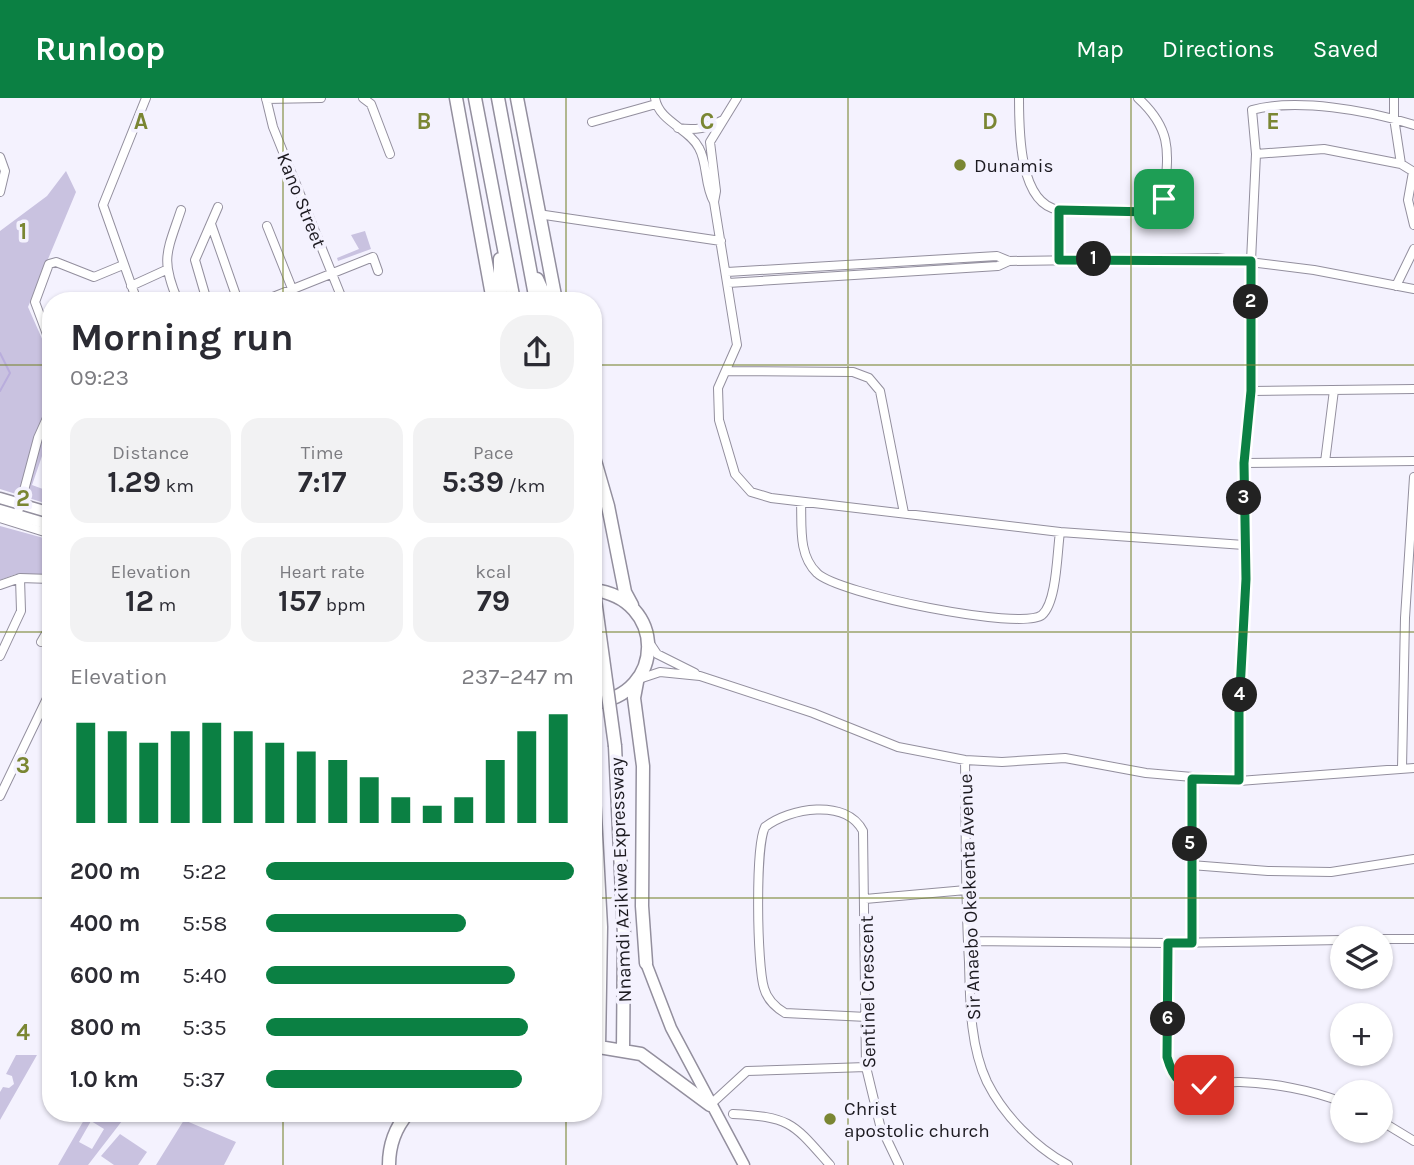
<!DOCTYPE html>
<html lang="en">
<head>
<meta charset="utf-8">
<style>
  body { margin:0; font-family:Karla,sans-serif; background:#f2f2f3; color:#2b2b33; height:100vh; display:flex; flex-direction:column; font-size:26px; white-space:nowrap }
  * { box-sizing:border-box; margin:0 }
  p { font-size:23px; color:#7c7c81 }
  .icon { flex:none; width:38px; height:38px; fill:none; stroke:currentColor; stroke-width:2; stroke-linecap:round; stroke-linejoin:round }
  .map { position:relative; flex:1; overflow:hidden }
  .sheet { position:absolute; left:42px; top:194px; width:560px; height:830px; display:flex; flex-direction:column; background:#fff; border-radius:28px; box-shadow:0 2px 5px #0004 }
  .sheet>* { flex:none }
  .fabs { position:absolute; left:1330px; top:828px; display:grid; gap:14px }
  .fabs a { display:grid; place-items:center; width:63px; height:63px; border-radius:50%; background:#fff; box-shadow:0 2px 5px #0004; font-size:35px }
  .pin { position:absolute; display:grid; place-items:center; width:60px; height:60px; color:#fff; margin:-30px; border-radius:14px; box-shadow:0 4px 10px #0006 }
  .km { position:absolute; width:35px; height:35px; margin:-18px; border-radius:50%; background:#222; color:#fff; font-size:19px; line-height:35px; text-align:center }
  .round { display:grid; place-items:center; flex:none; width:74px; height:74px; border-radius:28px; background:#f2f2f3 }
  .overview { display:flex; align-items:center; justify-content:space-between; height:119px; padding:0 28px }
  h1 { font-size:38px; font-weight:700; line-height:52px }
  .stats { display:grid; grid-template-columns:repeat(3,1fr); gap:10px; height:119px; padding:7px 28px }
  .stats div { display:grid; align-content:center; border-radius:18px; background:#f2f2f3; text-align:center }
  .stats b { font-size:30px; font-weight:700 }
  .stats small { font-size:19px; font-weight:400 }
  .stats p { font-size:19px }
  .chart { height:196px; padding:14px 28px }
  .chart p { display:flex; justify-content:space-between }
  .chart svg { width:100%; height:126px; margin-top:7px; stroke:#0b8043; stroke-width:6 }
  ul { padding:0 28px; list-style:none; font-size:23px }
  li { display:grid; grid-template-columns:112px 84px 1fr; align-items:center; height:52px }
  li i { height:18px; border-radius:9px; background:#0b8043 }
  header { display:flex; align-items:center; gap:42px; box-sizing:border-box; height:98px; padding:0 35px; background:#0b8043; color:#fff }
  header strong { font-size:33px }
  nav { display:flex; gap:38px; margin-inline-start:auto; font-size:24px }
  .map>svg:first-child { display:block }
  .green { fill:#c9c2e0; fill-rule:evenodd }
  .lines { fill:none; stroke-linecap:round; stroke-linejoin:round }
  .stream { stroke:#b9addc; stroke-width:2 }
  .minor-casing { stroke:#938f9e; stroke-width:10 }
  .major-casing { stroke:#938f9e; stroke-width:13 }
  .highway-casing { stroke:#938f9e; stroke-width:15 }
  .minor { stroke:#fff; stroke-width:8 }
  .major { stroke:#fff; stroke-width:10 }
  .highway { stroke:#fff; stroke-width:12 }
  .highway-bridge-casing { stroke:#938f9e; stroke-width:15; stroke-linecap:butt }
  .highway-bridge { stroke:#fff; stroke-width:12 }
  .route-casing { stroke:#fff; stroke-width:14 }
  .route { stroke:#0b8043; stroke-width:9 }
  .grid { fill:none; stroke:#7a8633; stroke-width:2; stroke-opacity:0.55 }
  .poi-dot { fill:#7a8633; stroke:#f4f2fe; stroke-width:2.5 }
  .labels { text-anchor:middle; stroke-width:7; stroke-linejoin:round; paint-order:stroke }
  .poi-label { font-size:19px; fill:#1c1a20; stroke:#f4f2fe; text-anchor:start }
  .street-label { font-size:19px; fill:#1c1a20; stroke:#f4f2fe }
  .grid-label { font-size:23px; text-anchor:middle; font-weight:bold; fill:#7a8633; stroke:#f4f2fe; stroke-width:7; stroke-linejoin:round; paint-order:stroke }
</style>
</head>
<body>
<header>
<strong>Runloop</strong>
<nav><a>Map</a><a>Directions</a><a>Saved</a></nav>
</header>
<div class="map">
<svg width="1414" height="1067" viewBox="0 0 1414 1067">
  <rect width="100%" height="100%" fill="#f4f2fe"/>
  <path class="green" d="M66,73l10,21 -48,115 23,52v71l-19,55 19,7v13l-51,-16v-258l47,-35z
    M365,133l6,18 -33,12 -1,-3 22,-9 -8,-14z
    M0,428l51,14v35l-35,-1 -16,6z
    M16,957h21l-37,65v-28l3,-5 6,1 5,-4 -2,-8 -6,-2z
    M88,1015h22l12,8 -34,44h-30zM91,1023l13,8 -12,20 -13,-7z
    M184,1022l52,22 -12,23h-68z
    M120,1036l27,18 -9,13h-24l-13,-9z"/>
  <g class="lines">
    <path class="stream" d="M0,255l10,20 -10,18"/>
    <defs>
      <path id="minor" d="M266,0l7,29 70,174
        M363,0l8,6 19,50
        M655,0c4,24 34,30 44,50 9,16 5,37 15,54l23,143 -19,43 1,32 16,54 16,18 20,6 289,34 184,13
        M1019,0c0,33 0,106 40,112l92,2 11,-5 2,-8c4,-45 10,-68 -26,-101
        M1394,0v20l7,46
        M266,1l55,-1
        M592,24l64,-18
        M678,30c18,3 29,0 45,-8
        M1256,56l68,-5 77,15 13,8
        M0,59l5,14 -5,21
        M1413,74l-5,28 6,25
        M714,104l2,-11 -6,-49 27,-44
        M1059,112v50
        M538,116l183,27
        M211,126l27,77
        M267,128l30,75
        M727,174l270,-16 12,5 208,-3 97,12 100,19
        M728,185l270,-17 11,-5
        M131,188l35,-16
        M1396,188l18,-37
        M137,203l-34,-96 43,-107
        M178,203c-18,-42 -11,-49 3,-91
        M207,203l-12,-41 23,-53
        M263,203l110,-44 5,14
        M51,247l-16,-43 14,-38 7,-2 38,15 29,-12
        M726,273l127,1 16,6 11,13 24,122
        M1251,293l163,-2
        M1325,364l9,-72
        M1244,365l170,-2
        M801,404c1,24 -3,53 16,71 21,21 204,58 225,42 15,-13 15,-63 18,-83
        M19,411l19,-71 13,-29
        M0,420l51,16
        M0,487l20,-7 31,1
        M41,544l10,-17
        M649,544l8,12 38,19
        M0,558l21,-45 -1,-33
        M639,581l21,-7 40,4 113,37 85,34 67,13 37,2 63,-4 81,15 93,8 175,-13
        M965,662c1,68 0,135 4,202 1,40 1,84 18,120 17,34 48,65 81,83
        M1402,670l3,-150 9,-141
        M1239,683v-72l7,-130 -2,-116 7,-72v-130l5,-107 -4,-44c44,-12 116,0 162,15
        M0,698l51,-106
        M1191,767l77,6 63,1 83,-13
        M865,801l101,-9
        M1381,841h33
        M968,843l200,2 174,-3
        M1168,845l-1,114 10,23c19,12 41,1 63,2 33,1 71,8 102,20
        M1191,845l1,-164
        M867,919l-82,-4c-10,-6 -18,-14 -21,-25 -7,-23 -9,-141 1,-161 24,-19 81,-29 98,4l3,236 14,58 19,40
        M710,1007l37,-34 119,-4
        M733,1016c58,3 60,9 97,51
        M1381,1023l33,20"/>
      <path id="major" d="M0,400l51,15
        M0,412l51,15
        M646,865l25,65 73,137"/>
      <path id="highway" d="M456,0l37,203
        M475,0l39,203
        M498,0l38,203
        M517,0l39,203
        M500,161v42
        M537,181l10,22
        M593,356l15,52 17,86 7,13
        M593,492c73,8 74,105 0,113
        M637,584l-3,16 9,68 -1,140 4,57
        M615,648l9,189 -1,116
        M593,680l8,149 -2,120
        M593,948l48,8 69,51
        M389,1067c0,-20 6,-37 19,-52"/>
    </defs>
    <use href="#minor" class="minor-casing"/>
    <use href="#major" class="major-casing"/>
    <use href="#highway" class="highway-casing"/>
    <use href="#minor" class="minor"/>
    <use href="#major" class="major"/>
    <use href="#highway" class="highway"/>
    <defs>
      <path id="highway-bridge" d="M593,487l22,161"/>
    </defs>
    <use href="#highway-bridge" class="highway-bridge-casing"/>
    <use href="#highway-bridge" class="highway-bridge"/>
  </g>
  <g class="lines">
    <defs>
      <path id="route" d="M1164,101l-2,8 -11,5 -92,-2v50l192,1v130l-7,72 2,116 -7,130v71l-47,-1v164h-24l-1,114c6,21 14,32 37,28"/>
    </defs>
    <use href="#route" class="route-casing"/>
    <use href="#route" class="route"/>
  </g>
  <path class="grid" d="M283,0v203M566,0v203M848,0v1067M1131,0v1067M0,267h51M593,267h821M0,534h51M593,534h821M0,800h51M593,800h821M283,1015v52M566,1015v52"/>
  <g class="poi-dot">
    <circle cx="960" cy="67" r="7"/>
    <circle cx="830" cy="1021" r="7"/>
  </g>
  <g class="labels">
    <g class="poi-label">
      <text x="974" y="74">Dunamis</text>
      <text x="844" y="1017">Christ<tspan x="844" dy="22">apostolic church</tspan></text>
    </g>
    <g class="street-label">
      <text transform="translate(302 102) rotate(68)" y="7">Kano Street</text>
      <text transform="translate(620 782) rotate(-92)" y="7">Nnamdi Azikiwe Expressway</text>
      <text transform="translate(969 799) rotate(-92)" y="7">Sir Anaebo Okekenta Avenue</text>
      <text transform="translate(867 894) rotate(-91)" y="7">Sentinel Crescent</text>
    </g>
  </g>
  <g class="grid-label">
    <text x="141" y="31">A</text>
    <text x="424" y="31">B</text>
    <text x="707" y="31">C</text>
    <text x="990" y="31">D</text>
    <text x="1273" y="31">E</text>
    <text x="23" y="141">1</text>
    <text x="23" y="408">2</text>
    <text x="23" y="675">3</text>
    <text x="23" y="942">4</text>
  </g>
</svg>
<div class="fabs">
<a><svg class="icon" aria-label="layers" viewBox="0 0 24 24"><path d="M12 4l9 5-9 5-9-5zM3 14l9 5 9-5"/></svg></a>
<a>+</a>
<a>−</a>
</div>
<div class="pin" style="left:1164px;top:101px;background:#1e9e55"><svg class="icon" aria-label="arrive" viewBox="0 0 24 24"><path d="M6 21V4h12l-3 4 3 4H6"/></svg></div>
<div class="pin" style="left:1204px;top:987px;background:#d93025"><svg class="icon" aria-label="check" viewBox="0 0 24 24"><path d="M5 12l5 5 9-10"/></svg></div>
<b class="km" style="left:1094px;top:161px">1</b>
<b class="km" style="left:1251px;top:204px">2</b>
<b class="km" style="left:1244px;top:400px">3</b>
<b class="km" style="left:1240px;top:597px">4</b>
<b class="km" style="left:1190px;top:746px">5</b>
<b class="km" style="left:1168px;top:921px">6</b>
<section class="sheet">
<div class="overview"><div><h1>Morning run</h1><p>09:23</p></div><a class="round"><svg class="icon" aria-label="share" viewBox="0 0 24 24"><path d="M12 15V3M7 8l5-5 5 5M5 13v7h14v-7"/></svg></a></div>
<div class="stats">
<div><p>Distance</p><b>1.29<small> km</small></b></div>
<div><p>Time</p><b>7:17</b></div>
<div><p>Pace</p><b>5:39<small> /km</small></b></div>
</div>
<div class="stats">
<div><p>Elevation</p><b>12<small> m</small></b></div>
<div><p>Heart rate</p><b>157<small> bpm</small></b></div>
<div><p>kcal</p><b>79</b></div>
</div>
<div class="chart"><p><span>Elevation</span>237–247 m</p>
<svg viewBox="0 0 160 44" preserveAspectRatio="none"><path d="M5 44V9M15 44V12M25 44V16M35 44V12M45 44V9M55 44V12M65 44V16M75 44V19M85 44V22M95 44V28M105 44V35M115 44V38M125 44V35M135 44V22M145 44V12M155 44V6"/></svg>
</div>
<ul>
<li><b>200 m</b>5:22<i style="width:100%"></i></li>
<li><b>400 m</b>5:58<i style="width:65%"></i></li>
<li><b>600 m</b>5:40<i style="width:81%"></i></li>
<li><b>800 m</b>5:35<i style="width:85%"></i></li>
<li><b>1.0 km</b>5:37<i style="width:83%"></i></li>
</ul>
</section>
</div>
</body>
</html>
